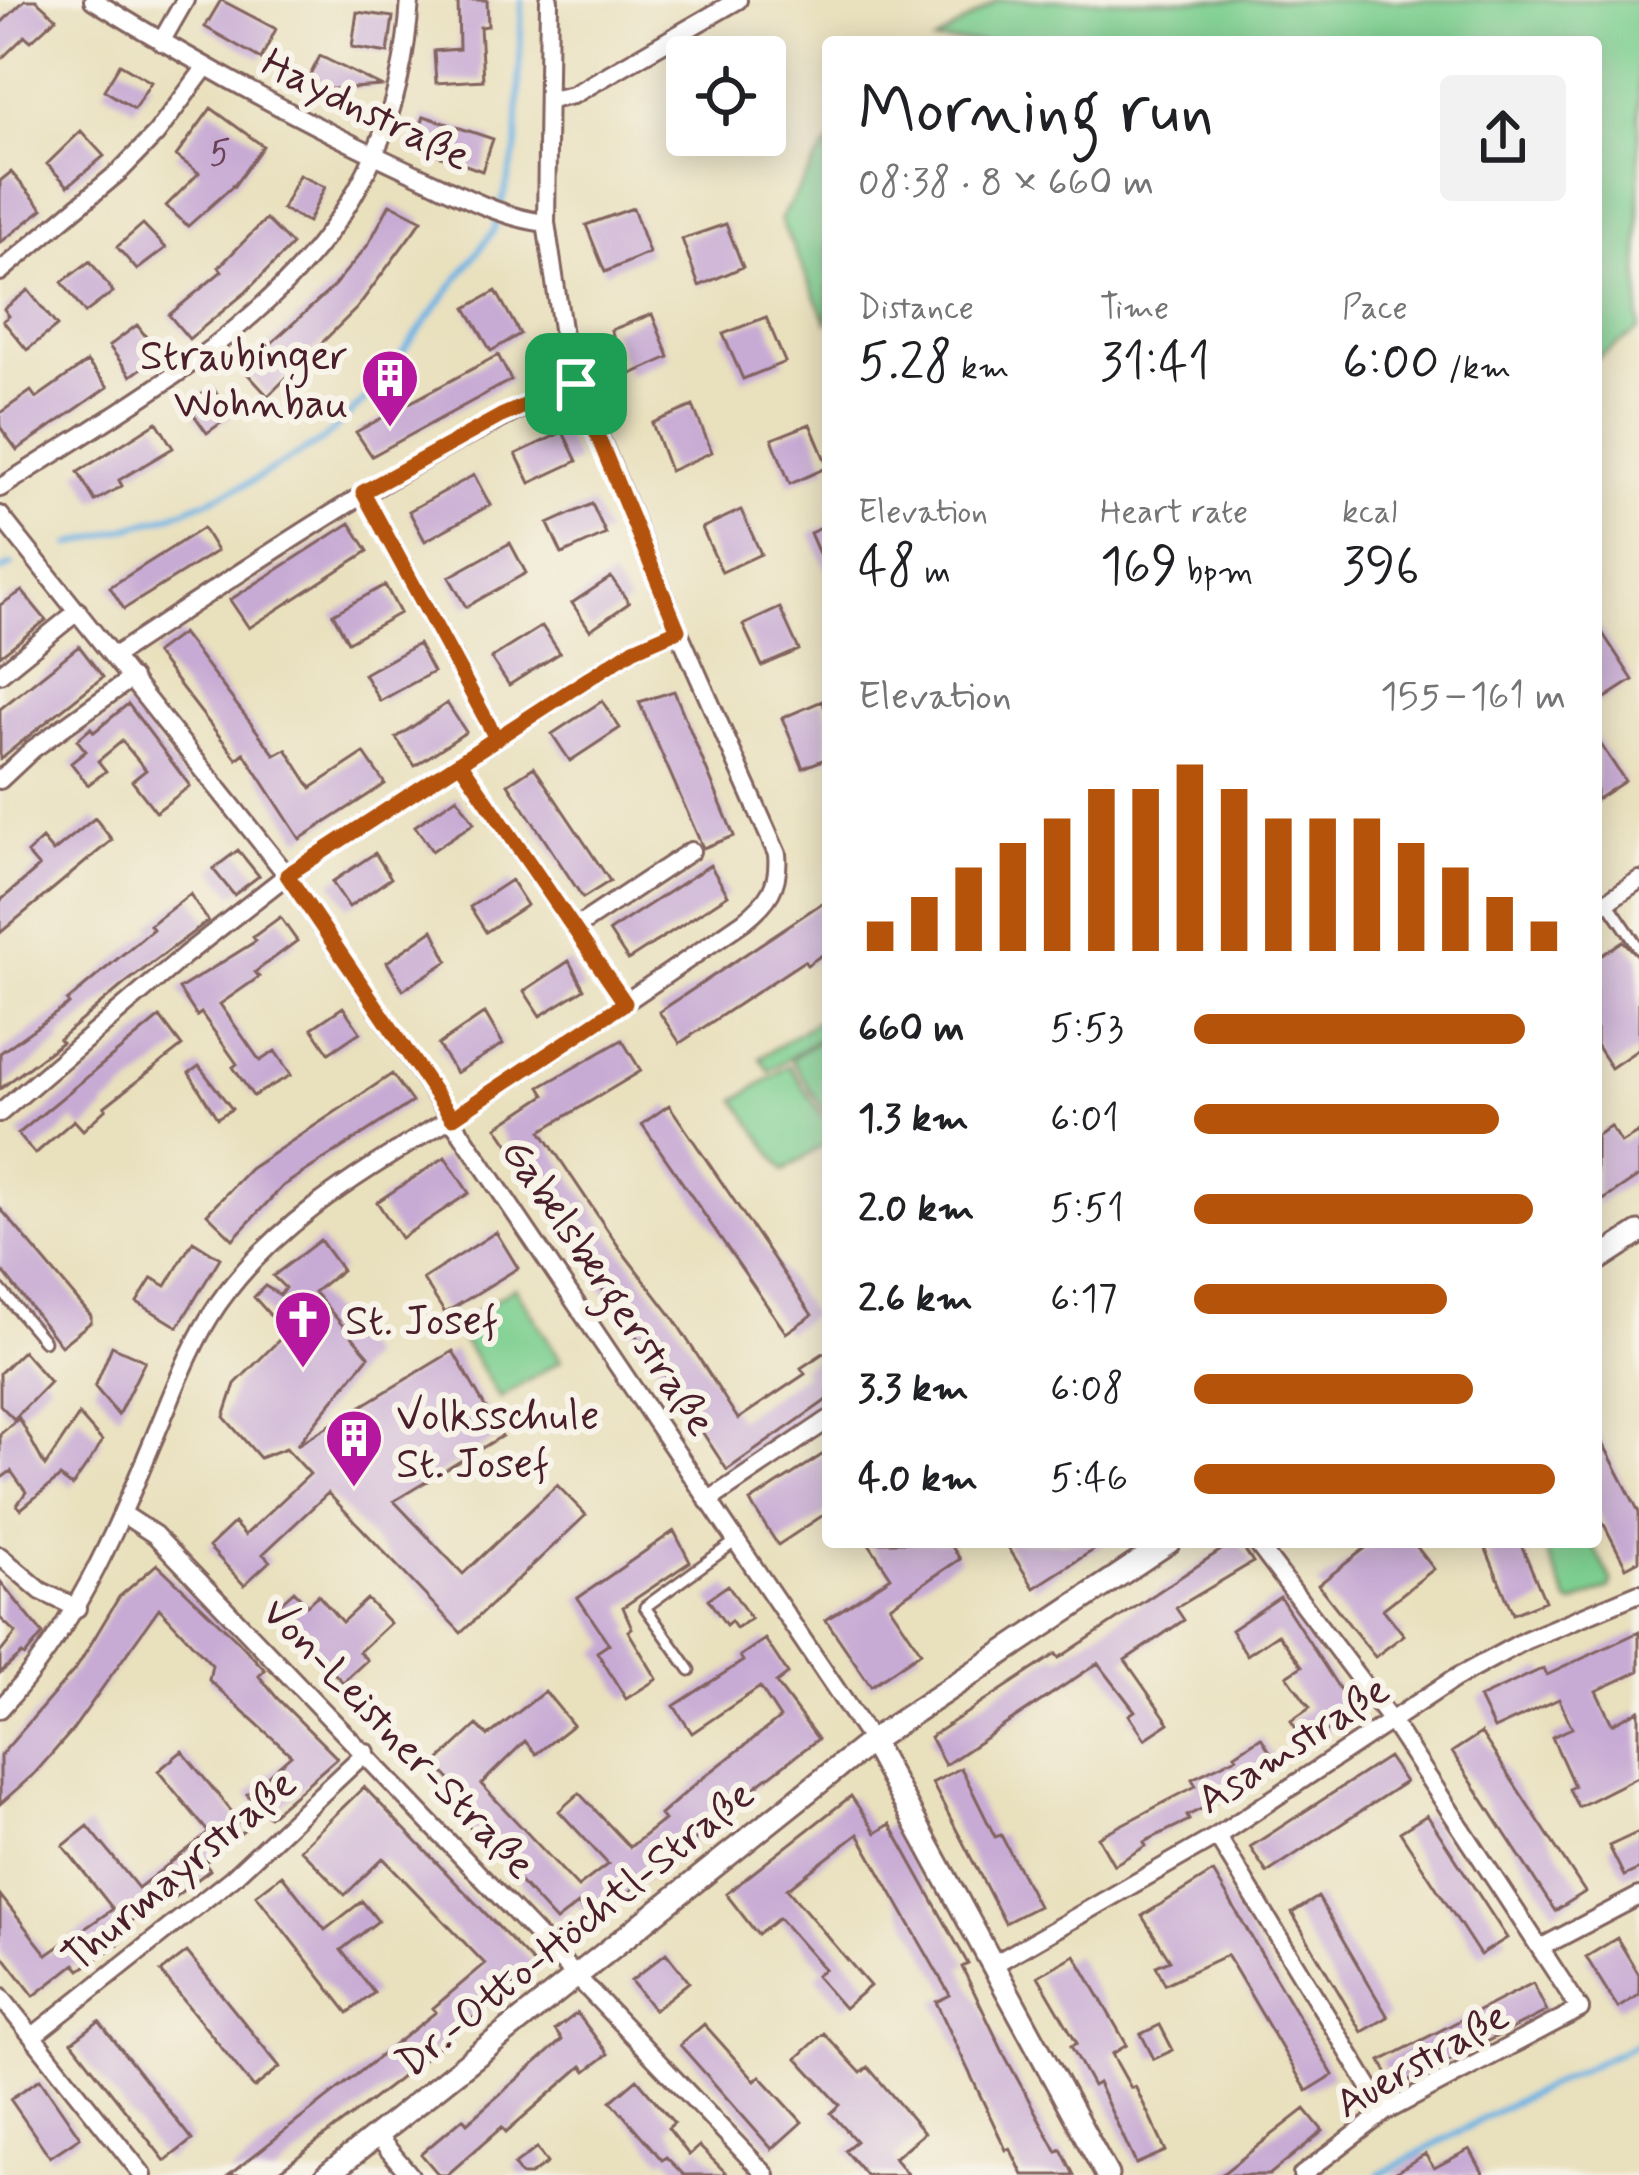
<!DOCTYPE html>
<html lang="en">
<head>
<meta charset="utf-8">
<style>
  body { margin:0; font-family:Mynerve,sans-serif; background:#f2f2f2; color:#202124; height:100vh; display:flex; flex-direction:column; font-size:45px; white-space:nowrap }
  * { box-sizing:border-box; margin:0 }
  p { font-size:39px; color:#757577 }
  .icon { flex:none; width:66px; height:66px; fill:none; stroke:currentColor; stroke-width:2; stroke-linecap:round; stroke-linejoin:round }
  .map { position:relative; flex:1; overflow:hidden }
  .drawer { position:absolute; left:822px; top:36px; width:780px; height:1512px; display:flex; flex-direction:column; background:#fff; border-radius:12px; box-shadow:0 6px 30px #0003 }
  .drawer>* { flex:none }
  .fabs { position:absolute; left:666px; top:36px; display:grid; gap:24px }
  .fabs a { display:grid; place-items:center; width:120px; height:120px; border-radius:12px; background:#fff; box-shadow:0 6px 30px #0003; font-size:60px }
  .pin { position:absolute; display:grid; place-items:center; width:102px; height:102px; color:#fff; margin:-51px; border-radius:24px; box-shadow:0 6px 18px #0006 }
  .round { display:grid; place-items:center; flex:none; width:126px; height:126px; border-radius:12px; background:#f2f2f2 }
  .summary { display:flex; align-items:center; justify-content:space-between; height:204px; padding:0 36px }
  h1 { font-size:66px; font-weight:600; line-height:90px }
  .stats { display:grid; grid-template-columns:repeat(3,1fr); gap:18px; height:204px; padding:12px 36px }
  .stats div { display:grid; align-content:center }
  .stats b { font-size:51px; font-weight:600 }
  .stats small { font-size:33px; font-weight:400 }
  .stats p { font-size:33px }
  .chart { height:336px; padding:24px 36px }
  .chart p { display:flex; justify-content:space-between }
  .chart svg { width:100%; height:216px; margin-top:12px; stroke:#b45309; stroke-width:6 }
  ul { padding:0 36px; list-style:none; font-size:39px }
  li { display:grid; grid-template-columns:192px 144px 1fr; align-items:center; height:90px }
  li i { height:30px; border-radius:15px; background:#b45309 }
  .map>svg:first-child { display:block }
  .green { fill:#7dcf90; stroke:#64775e; stroke-width:3 }
  .lines { fill:none; stroke-linecap:round; stroke-linejoin:round }
  .stream { stroke:#6db2e3; stroke-width:6 }
  .building { fill:#c8abd4 }
  .service-casing { stroke:#82635e; stroke-width:15 }
  .minor-casing { stroke:#82635e; stroke-width:22 }
  .tertiary-casing { stroke:#82635e; stroke-width:27 }
  .service { stroke:#fff; stroke-width:9 }
  .minor { stroke:#fff; stroke-width:16 }
  .tertiary { stroke:#fff; stroke-width:21 }
  .route-casing { stroke:#fff; stroke-width:24 }
  .route { stroke:#b45309; stroke-width:15 }
  .labels { text-anchor:middle; stroke-width:12; stroke-linejoin:round; paint-order:stroke }
  .number-label { font-size:36px; fill:#6a4255 }
  .street-label { font-size:42px; fill:#4a1f2b; stroke:#f7f3e8 }
  .poi-label { font-size:42px; fill:#4a1f2b; stroke:#f7f3e8; text-anchor:start }
</style>
</head>
<body>
<div class="map">
<svg width="1639" height="2175" viewBox="0 0 1639 2175">
  <rect width="100%" height="100%" fill="#f7f3e8"/>
  <filter id="ink" filterUnits="userSpaceOnUse"><feTurbulence type="fractalNoise" baseFrequency=".00833" numOctaves="2"/><feDisplacementMap in="SourceGraphic" scale="24" xChannelSelector="R" yChannelSelector="G"/><feConvolveMatrix kernelMatrix="1 2 1 2 8 2 1 2 1" color-interpolation-filters="sRGB"/></filter>
  <filter id="wash" filterUnits="userSpaceOnUse"><feTurbulence type="fractalNoise" baseFrequency=".004" numOctaves="4" result="noise"/><feDisplacementMap in="SourceGraphic" scale="48" xChannelSelector="R" yChannelSelector="G"/><feGaussianBlur stdDeviation="2.7" result="paint"/><feColorMatrix in="noise" values="0 0 0 0 0 0 0 0 0 0 0 0 0 0 0 0 0 1.4 0 .05"/><feComposite in="paint" operator="in"/></filter>
  <g filter="url(#wash)">
    <rect width="100%" height="100%" fill="#e9e0bd"/>
    <path class="green" d="M998,0h641v330l-43,29v-317h-661z
      M828,143v181l-48,-105z
      M828,1014v19l-59,38 -9,-13z
      M828,1035v81l-37,-57z
      M789,1065l39,59v18l-44,29 -48,-71z
      M515,1287l46,73 -61,38 -46,-72z
      M1542,1542h49l21,40 -2,6 -37,16 -5,-2z"/>
    <g class="lines">
      <path class="stream" d="M70,545l100,-29 79,-33 74,-43 50,-48 121,-162 23,-82 5,-148
        M0,571l12,-6
        M1379,2175l129,-70 131,-62"/>
    </g>
    <g id="blocks">
      <path class="building" d="M25,0h11l20,18 -25,23 -6,-5 -25,24v-36z
        M221,0l55,29 -15,30 -56,-32z
        M458,0h29l1,26 -8,1 3,53 -47,3 -2,-32 25,-2z
        M357,12l36,5 -5,36 -36,-6z
        M320,56l61,30 -61,4 -14,-7z
        M120,64l31,18 -17,27 -30,-19z
        M211,108l52,38 -29,40 -3,-2 2,2 -45,40 -22,-20 33,-33 -23,-17z
        M424,116l69,23 -11,32 -68,-25z
        M81,131l23,25 -36,30 -21,-22z
        M11,172l32,37 -43,34v-62z
        M299,175l26,12 -17,35 -26,-13z
        M390,204l32,16 -65,88 -89,88 -25,-27 89,-81 36,-43z
        M633,208l16,45 -44,19 -19,-47z
        M266,219l26,26 -47,48 -56,46 -20,-24 53,-44 -3,-4z
        M143,224l23,24 -29,22 -20,-23z
        M726,224l17,43 -44,19 -17,-47z
        M90,261l23,31 -28,21 -23,-31z
        M28,290l29,36 -30,24 -24,-29 6,-5 -5,-7z
        M496,291l24,43 -29,17 -25,-43z
        M652,314l17,43 -40,18 -18,-45z
        M766,317l19,45 -42,17 -20,-45z
        M137,325l23,30 -29,21 -22,-30z
        M498,355l13,25 -139,76 -16,-24z
        M87,362l21,25 -91,63 -17,-23v-14l31,-22 5,7z
        M212,387l20,28 -25,18 -20,-28z
        M693,406l19,46 -42,19 -18,-48z
        M157,422l16,26 -54,32 3,6 -27,15 -17,-29z
        M810,424l18,43 -38,17 -18,-45z
        M563,432l14,29 -47,22 -14,-29z
        M474,475l16,30 -65,36 -16,-30z
        M592,504l14,30 -44,20 -14,-30z
        M741,510l20,44 -39,18 -20,-44z
        M350,523l18,28 -119,77 -19,-28z
        M828,525v49l-18,-41z
        M203,528l14,23 -93,58 -14,-22z
        M510,543l16,30 -60,34 -17,-30z
        M611,577l18,26 -39,27 -18,-27z
        M385,585l15,28 -52,29 -15,-28z
        M22,591l24,29 -46,36v-51z
        M780,608l19,42 -37,16 -19,-41z
        M1596,623l37,57 -37,24z
        M542,626l18,27 -51,32 -18,-27z
        M182,633l93,122 11,-6 25,39 53,-35 21,31 -85,55 -56,-86 -7,6 -82,-106z
        M418,644l15,28 -53,29 -16,-27z
        M79,646l24,31 -103,82v-50z
        M674,691l60,145 -31,12 -64,-146z
        M602,701l18,27 -50,33 -18,-27z
        M822,701l6,15v42l-25,10 -21,-50z
        M447,703l19,29 -51,34 -19,-28z
        M128,704l62,82 -34,26 -24,-31 14,-11 -24,-29 -24,20 8,10 -18,14 -17,-22 15,-12 -9,-11 14,-12 3,4z
        M1596,737l29,44 -29,19z
        M534,767l76,114 -27,17 -75,-114z
        M457,797l17,26 -42,28 -17,-25z
        M95,818l17,22 -112,93v-32l39,-34 -12,-14 15,-14 11,13z
        M238,850l21,26 -25,19 -21,-26z
        M375,853l16,25 -42,29 -17,-25z
        M710,865l18,30 -100,65 -19,-29z
        M511,880l16,25 -41,27 -16,-25z
        M190,894l18,27 -85,64 -64,54 3,3 -62,47v-36l69,-49 -2,-3 86,-72 -3,-4z
        M828,899v52l-21,14 -3,-4 -124,82 -21,-31z
        M280,917l17,24 -42,31 4,5 -39,27 40,57 15,-10 16,24 -38,21 -20,-29 4,-3 -36,-51 -4,3 -18,-27 77,-48 -3,-4z
        M433,930l15,31 -45,29 -16,-28z
        M1623,941l16,16v92l-28,19 -15,-23v-86z
        M569,961l15,28 -44,27 -16,-25z
        M343,1007l17,25 -31,21 -17,-25z
        M485,1013l18,31 -47,29 -18,-28z
        M160,1017l22,29 -78,61 2,2 -23,21 -9,-10 -39,34 -17,-20z
        M622,1040l19,31 -100,60 80,119 53,69 64,100 67,-45 -4,-6 27,-18v49l-101,71 -84,-129 -2,2 -51,-71 3,-2 -96,-143 48,-32 -5,-8z
        M199,1066l33,43 -15,9 -28,-45z
        M392,1074l20,28 -129,84 -50,53 -26,-25 43,-45z
        M669,1105l143,210 -26,18 -144,-209z
        M1610,1126l11,17 18,-11v44l-43,29v-69z
        M445,1157l24,36 -68,45 -24,-36z
        M0,1208l91,108v6l-30,24 -61,-78z
        M496,1232l22,36 -73,45 -22,-34z
        M320,1240l22,30 -28,22 55,64 -72,89 156,-94 49,85 -108,65 69,73 94,-89 29,30 -125,118 -133,-140 -65,61 7,7 -26,24 -35,-38 25,-24 11,12 65,-61 -24,-26 -26,10 -36,-41 11,-33 51,-51 -32,-36 11,-11 15,9 5,-7 -12,-12z
        M193,1241l27,17 -42,69 -41,-25 15,-24 14,8z
        M112,1346l33,15 -27,54 -23,-28z
        M23,1351l27,31 -36,37 -14,-14v-32z
        M79,1415l23,26 -7,12 -23,33 -12,-9 -39,32 -4,-4 9,-13 -15,-21 -11,8v-45l19,-16 26,48z
        M1596,1430l43,82v48l-13,7 -30,-58z
        M828,1451v61l-50,33 -28,-43z
        M674,1531l16,31 -67,45 9,21 -4,3 29,48 -31,20 -29,-47 12,-8 -31,-46z
        M868,1542h81l11,17 -70,47 31,46 -50,34 -45,-66 65,-43z
        M1005,1542h101l-72,46z
        M1233,1542h6l14,20 -77,46 8,12 -59,40 44,63 -24,16 -16,-24 6,-4 -37,-48 -153,102 -15,-28 126,-83 3,4z
        M1373,1542h40l21,27 -51,40 21,26 -29,22 -57,-72z
        M1483,1542h37l25,59 -32,13z
        M157,1564l81,77 27,29 -6,6 18,22 60,60 -68,59 -22,-23 44,-39 -82,-75 3,-15 -53,-57 -88,124 -36,41 -35,31v-48l77,-89 42,-70z
        M0,1581l43,53 -18,22 -3,-2 -22,19v-20l16,-20 -16,-15z
        M728,1585l23,34 -15,9 -5,-7 -5,4 -18,-26z
        M294,1591l13,14 11,-10 24,27 25,-23 23,24 -31,29 8,8 -24,22 -72,-70z
        M1280,1597l75,116 -48,32 -16,-24 19,-13 -23,-32 15,-10 -24,-32 -31,21 -16,-25z
        M1639,1632v39l-43,20 16,33 27,-14v66l-61,31 -9,-18 5,-3 -22,-49 20,-9 -13,-29 -65,30 -15,-31 65,-30 3,7z
        M765,1639l23,35 -12,9 42,56 -109,83 3,4 -45,37 -76,58 -13,-17 -22,17 -113,-123 13,-12 -21,-22 42,-39 11,11 57,-45 28,34 -37,29 -11,-13 -44,43 97,103 30,-23 -49,-53 20,-18 51,54 34,-27 -4,-5 39,-34 81,-63 -20,-31 -68,46 -18,-27 69,-45 -3,-5z
        M1481,1733l104,159 -30,19 -103,-159z
        M1261,1737l16,26 -43,30 -47,23 2,4 -45,22 2,4 -32,19 -16,-28 98,-51 -4,-7 45,-22 -2,-3z
        M182,1751l64,78 -42,34 6,7 -38,29 -5,-6 -53,42 6,8 -40,27 -5,-6 -41,32 -34,-44v-57l47,60 66,-46 -50,-63 25,-20 50,62 71,-55 -51,-62z
        M1388,1757l17,25 -138,91 -17,-26z
        M961,1768l34,69 6,-2 37,71 -33,17 -73,-140z
        M364,1787l172,179 -138,114 -124,95h-45l207,-163 -3,-4 52,-44 -102,-106 -38,37 -45,-46z
        M851,1796l25,37 14,-9 78,140 -6,3 43,89 52,96 4,-3 13,26h-51l-13,-27 -4,2 -70,-148 14,-7 -92,-161 -71,55 83,97 -26,22 -28,-32 8,-7 -45,-51 -21,17 -32,-41z
        M1427,1815l80,123 -27,17 -80,-123z
        M1639,1832v37l-15,7 -15,-30z
        M1213,1872l120,203 -26,16 -80,-136 -62,29 -9,-18 14,-6 -28,-44z
        M282,1875l43,55 37,-29 16,20 -37,29 33,43 -26,20 -92,-118z
        M1318,1897l70,120 -26,15 -70,-119z
        M1617,1938l22,37v20l-21,13 -32,-51z
        M187,1952l93,115 -26,21 -93,-116z
        M666,1953l23,29 -35,28 -23,-29z
        M1075,1955l52,90 -15,9 19,34 4,-2 31,65 -30,13 -38,-81 -5,3 -22,-40 6,-3 -39,-67z
        M1533,1983l14,28 -152,77 -14,-27z
        M577,2013l31,41 -22,17 -4,-5 -76,66 -4,-5 -55,48h-8l-18,-21 42,-36 4,5 95,-83 -7,-10z
        M99,2021l93,119 -27,21 -93,-119z
        M704,2024l51,57 5,-5 42,46 -30,27 -92,-104z
        M1160,2025l13,25 -19,9 -13,-25z
        M824,2033l37,40 7,-6 56,66 -30,25 14,17h-42l-21,-25 11,-9 -25,-28 9,-8 -43,-47z
        M40,2079l40,58 -30,20 -40,-58z
        M637,2079l37,44 -6,5 21,27 10,-9 29,29h-44l-18,-18 -4,3 -51,-59z
        M1305,2109l18,22 -54,44h-48z
        M537,2148l10,15 -17,12h-9l-7,-10z
        M1470,2149l14,26h-93l34,-21 9,14z"/>
    </g>
  </g>
  <g filter="url(#ink)">
    <use href="#blocks" fill-opacity="0" stroke="#82635e" stroke-width="3"/>
    <g class="lines">
      <defs>
        <path id="service" d="M1607,901l32,47
          M0,1289l44,52
          M690,1670l-45,-63 91,-66"/>
        <path id="minor" d="M93,0c108,66 218,127 333,179 39,18 77,39 120,44
          M161,42l24,-42
          M549,100l24,-5 165,-95
          M0,272l120,-101 36,-37 49,-66
          M0,488c198,-128 394,-223 410,-488
          M363,492l133,246
          M0,515l287,360 584,866
          M114,656c150,-99 296,-201 462,-272
          M0,674l78,-63
          M460,762l165,241
          M0,780l33,-31 99,-71
          M1596,909l43,-29
          M575,928l116,-77
          M0,1113l185,-158 102,-80 347,-226 44,-19
          M708,1501l120,-81
          M123,1514l32,21 611,640
          M1256,1542l135,179 189,288 -195,103 -83,63
          M0,1556l41,35 36,17
          M0,1709c75,-82 110,-165 152,-266 20,-46 37,-97 66,-139 65,-93 169,-145 263,-205 88,-58 176,-118 263,-178 24,-19 36,-35 33,-67l-99,-224 -112,-275 -20,-132 3,-223
          M1217,1836l168,276
          M1540,1948l99,-52
          M991,1966l226,-130 237,-157 72,-39 113,-47
          M0,1996l143,179
          M33,2036l199,-158 134,-126
          M377,2136l33,39"/>
        <path id="tertiary" d="M1596,1261l43,-28
          M871,1741l236,434
          M327,2175l544,-434 298,-199"/>
      </defs>
      <use href="#service" class="service-casing"/>
      <use href="#minor" class="minor-casing"/>
      <use href="#tertiary" class="tertiary-casing"/>
      <use href="#service" class="service"/>
      <use href="#minor" class="minor"/>
      <use href="#tertiary" class="tertiary"/>
    </g>
  </g>
  <g class="lines" filter="url(#ink)">
    <defs>
      <path id="route" d="M576,384l102,246 -44,19 -347,226 165,243 173,-115 -165,-241 36,-24 -133,-246 138,-76 75,-32"/>
    </defs>
    <use href="#route" class="route-casing"/>
    <use href="#route" class="route"/>
  </g>
  <defs>
    <symbol id="building-pin" viewBox="-11 -11 22 30"><path d="M0 17L-7.5 6A9.5 9.5 0 1 1 7.5 6Z" fill="#b5179e" stroke="#f7f3e8"/><path d="M-4-6H4V6H1V3H-1V6H-4ZM-2.5-4.3h1.7v1.8h-1.7ZM.8-4.3h1.7v1.8H.8ZM-2.5-1h1.7V.8h-1.7ZM.8-1h1.7V.8H.8Z" fill="#fff"/></symbol>
    <symbol id="church-pin" viewBox="-11 -11 22 30"><path d="M0 17L-7.5 6A9.5 9.5 0 1 1 7.5 6Z" fill="#b5179e" stroke="#f7f3e8"/><path d="M-1.2-6h2.4v3.5h3.3v2.4h-3.3V6h-2.4V-.1h-3.3v-2.4h3.3Z" fill="#fff"/></symbol>
  </defs>
  <g fill-rule="evenodd">
    <use href="#building-pin" x="357" y="345" width="66" height="90"/>
    <use href="#church-pin" x="270" y="1286" width="66" height="90"/>
    <use href="#building-pin" x="321" y="1405" width="66" height="90"/>
  </g>
  <g class="labels">
    <g class="number-label">
      <text x="220" y="164">5</text>
    </g>
    <g class="street-label">
      <text transform="translate(367 108) rotate(26)" y="15">Haydnstraße</text>
      <text transform="translate(610 1286) rotate(56)" y="15">Gabelsbergerstraße</text>
      <text transform="translate(400 1737) rotate(46)" y="15">Von-Leistner-Straße</text>
      <text transform="translate(1292 1743) rotate(-33)" y="15">Asamstraße</text>
      <text transform="translate(178 1869) rotate(-40)" y="15">Thurmayrstraße</text>
      <text transform="translate(574 1927) rotate(-39)" y="15">Dr.-Otto-Höchtl-Straße</text>
      <text transform="translate(1421 2058) rotate(-30)" y="15">Auerstraße</text>
    </g>
    <g class="poi-label">
      <text x="348" y="369" text-anchor="end">Straubinger<tspan x="348" dy="48">Wohnbau</tspan></text>
      <text x="345" y="1334">St. Josef</text>
      <text x="396" y="1429">Volksschule<tspan x="396" dy="48">St. Josef</tspan></text>
    </g>
  </g>
</svg>
<div class="fabs">
<a><svg class="icon" aria-label="locate" viewBox="0 0 24 24"><circle cx="12" cy="12" r="6"/><path d="M12 2v4M12 18v4M2 12h4M18 12h4"/></svg></a>
</div>
<div class="pin" style="left:576px;top:384px;background:#1e9e55"><svg class="icon" aria-label="arrive" viewBox="0 0 24 24"><path d="M6 21V4h12l-3 4 3 4H6"/></svg></div>
<section class="drawer">
<div class="summary"><div><h1>Morning run</h1><p>08:38 · 8 × 660 m</p></div><a class="round"><svg class="icon" aria-label="share" viewBox="0 0 24 24"><path d="M12 15V3M7 8l5-5 5 5M5 13v7h14v-7"/></svg></a></div>
<div class="stats">
<div><p>Distance</p><b>5.28<small> km</small></b></div>
<div><p>Time</p><b>31:41</b></div>
<div><p>Pace</p><b>6:00<small> /km</small></b></div>
</div>
<div class="stats">
<div><p>Elevation</p><b>48<small> m</small></b></div>
<div><p>Heart rate</p><b>169<small> bpm</small></b></div>
<div><p>kcal</p><b>396</b></div>
</div>
<div class="chart"><p><span>Elevation</span>155–161 m</p>
<svg viewBox="0 0 160 44" preserveAspectRatio="none"><path d="M5 44V38M15 44V33M25 44V27M35 44V22M45 44V17M55 44V11M65 44V11M75 44V6M85 44V11M95 44V17M105 44V17M115 44V17M125 44V22M135 44V27M145 44V33M155 44V38"/></svg>
</div>
<ul>
<li><b>660 m</b>5:53<i style="width:89%"></i></li>
<li><b>1.3 km</b>6:01<i style="width:82%"></i></li>
<li><b>2.0 km</b>5:51<i style="width:91%"></i></li>
<li><b>2.6 km</b>6:17<i style="width:68%"></i></li>
<li><b>3.3 km</b>6:08<i style="width:75%"></i></li>
<li><b>4.0 km</b>5:46<i style="width:97%"></i></li>
</ul>
</section>
</div>
</body>
</html>
